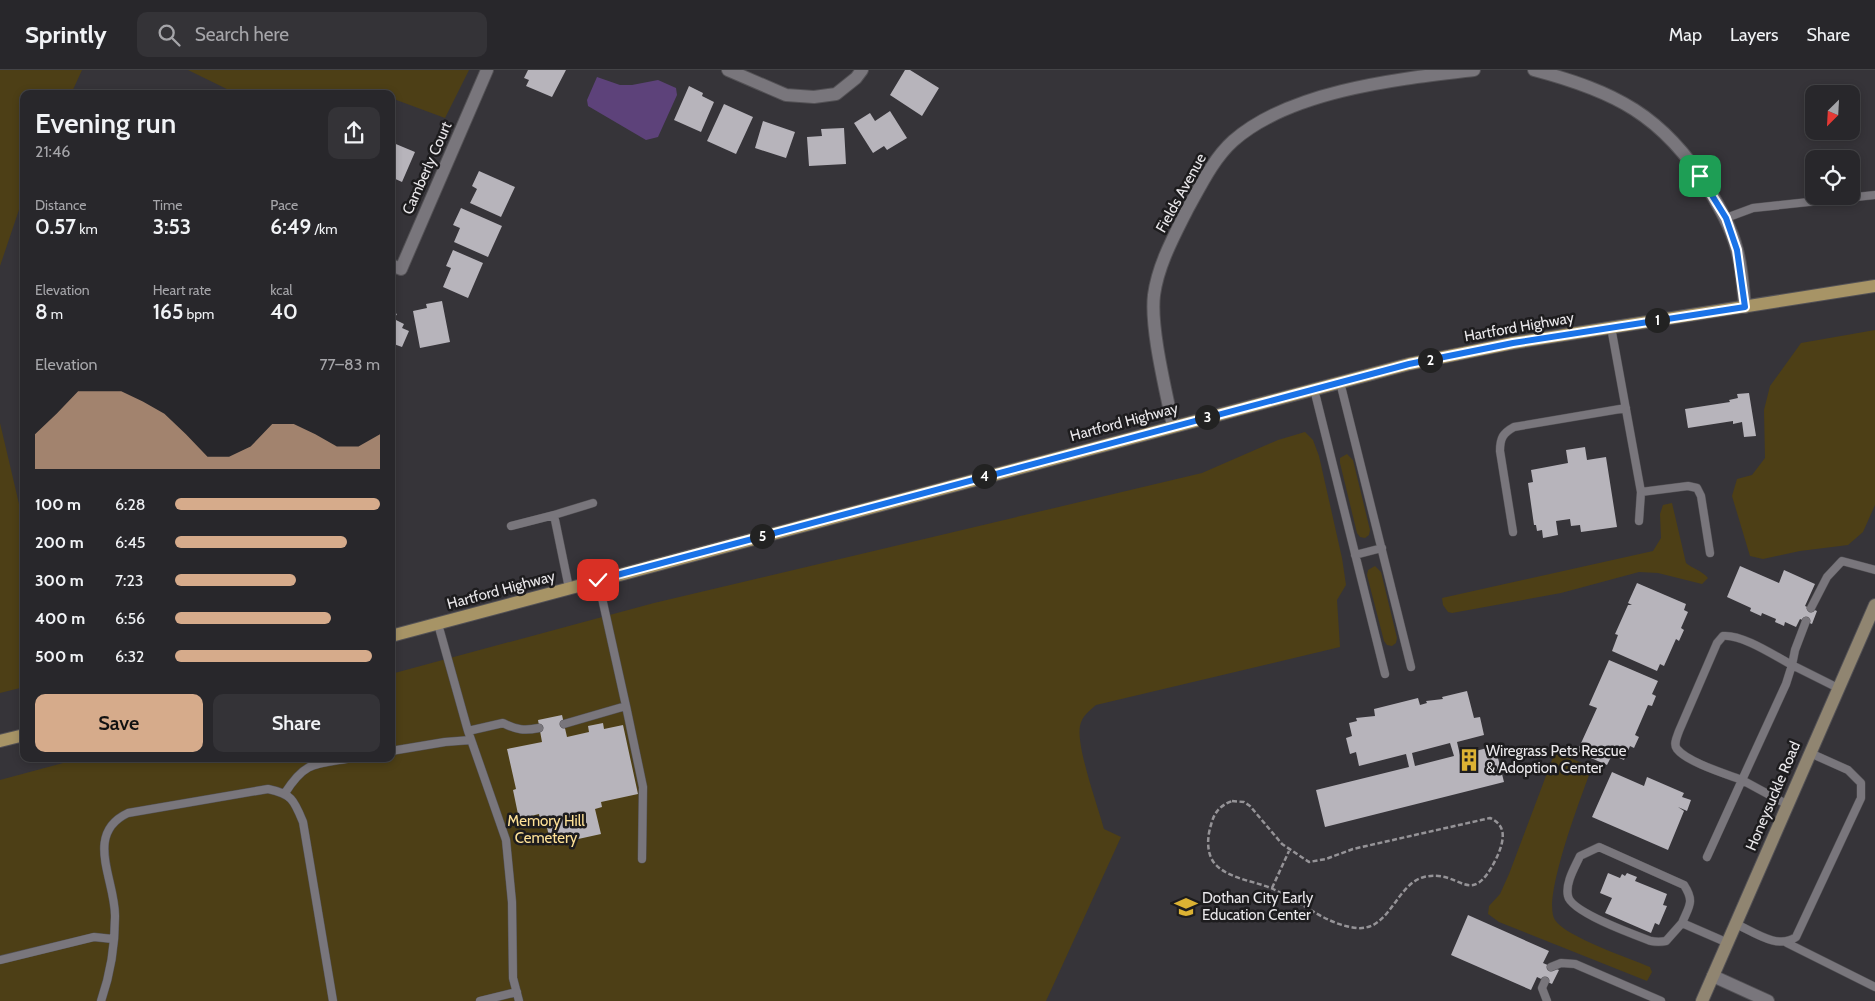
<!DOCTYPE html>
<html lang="en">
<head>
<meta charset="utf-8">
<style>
  body { margin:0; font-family:Cabin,sans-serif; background:#343337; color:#f1f3f6; height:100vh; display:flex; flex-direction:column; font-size:19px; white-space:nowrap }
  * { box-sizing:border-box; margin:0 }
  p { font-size:16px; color:#a5a5a9 }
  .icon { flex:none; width:28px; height:28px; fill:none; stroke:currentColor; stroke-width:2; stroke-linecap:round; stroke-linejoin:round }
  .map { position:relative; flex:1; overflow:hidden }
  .panel { position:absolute; left:20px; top:20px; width:375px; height:672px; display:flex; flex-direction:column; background:#28272b; border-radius:10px; box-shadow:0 2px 8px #0003,0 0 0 1px #444447 }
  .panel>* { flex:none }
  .needle { width:32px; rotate:204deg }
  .tools { position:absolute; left:1805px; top:15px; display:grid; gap:10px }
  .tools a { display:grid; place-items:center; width:55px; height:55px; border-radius:10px; background:#28272b; box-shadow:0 2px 8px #0003,0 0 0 1px #444447; font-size:25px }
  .pin { position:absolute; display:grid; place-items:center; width:42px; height:42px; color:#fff; margin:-21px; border-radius:10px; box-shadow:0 2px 8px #0006 }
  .km { position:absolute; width:25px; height:25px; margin:-12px; border-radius:50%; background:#222; color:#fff; font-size:14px; line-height:25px; text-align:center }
  .round { display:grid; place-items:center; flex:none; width:52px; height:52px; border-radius:10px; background:#343337 }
  .headline { display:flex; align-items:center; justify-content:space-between; height:85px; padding:0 15px }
  h1 { font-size:28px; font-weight:600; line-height:38px }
  .figures { display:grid; grid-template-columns:repeat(3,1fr); gap:8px; height:85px; padding:5px 15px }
  .figures div { display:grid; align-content:center }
  .figures b { font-size:21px; font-weight:600 }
  .figures small { font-size:14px; font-weight:400 }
  .figures p { font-size:14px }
  .chart { height:140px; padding:10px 15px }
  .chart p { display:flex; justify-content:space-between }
  .chart svg { width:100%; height:90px; margin-top:5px; fill:#d6ab8b; opacity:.7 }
  .action { display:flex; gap:10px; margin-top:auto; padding:10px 15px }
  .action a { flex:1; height:58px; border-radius:10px; background:#d6ab8b; color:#111; font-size:20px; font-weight:600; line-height:58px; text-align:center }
  .action a+a { background:#343337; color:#f1f3f6 }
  ul { padding:0 15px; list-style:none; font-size:16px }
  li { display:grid; grid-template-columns:80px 60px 1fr; align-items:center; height:38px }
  li i { height:12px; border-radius:6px; background:#d6ab8b }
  header { display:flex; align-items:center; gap:30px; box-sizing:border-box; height:70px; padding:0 25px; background:#28272b; border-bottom:1px solid #444447 }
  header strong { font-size:24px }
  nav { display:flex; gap:28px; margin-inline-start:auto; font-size:18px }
  .search { width:350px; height:45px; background:#343337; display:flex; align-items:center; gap:12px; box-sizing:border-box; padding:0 18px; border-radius:10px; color:#a5a5a9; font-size:19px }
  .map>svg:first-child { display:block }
  .green { fill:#4d3f16 }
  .water { fill:#5d427a }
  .building { fill:#b7b4bb; fill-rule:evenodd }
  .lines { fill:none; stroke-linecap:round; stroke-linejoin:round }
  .service-casing { stroke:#535155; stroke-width:9 }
  .minor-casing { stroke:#535155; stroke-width:14 }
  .secondary-casing { stroke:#535155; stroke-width:14 }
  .primary-casing { stroke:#535155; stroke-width:14 }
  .path { stroke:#959397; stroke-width:2.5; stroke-dasharray:5 2.5; stroke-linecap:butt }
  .service { stroke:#79767c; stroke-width:8 }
  .minor { stroke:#79767c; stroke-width:12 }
  .secondary { stroke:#908571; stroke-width:12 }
  .primary { stroke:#a79466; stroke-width:12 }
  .route-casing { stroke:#fff; stroke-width:10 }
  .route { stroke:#1a73e8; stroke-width:6 }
  .labels { text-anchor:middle; stroke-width:5; stroke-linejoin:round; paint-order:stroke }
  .street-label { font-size:15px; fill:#eae8eb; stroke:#1d1c1e }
  .poi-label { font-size:15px; fill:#eae8eb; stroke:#1d1c1e; text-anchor:start }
  .park-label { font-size:15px; fill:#fee196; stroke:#1d1c1e }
</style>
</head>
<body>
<header>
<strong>Sprintly</strong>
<div class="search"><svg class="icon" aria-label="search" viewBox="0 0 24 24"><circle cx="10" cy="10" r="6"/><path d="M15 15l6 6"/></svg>Search here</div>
<nav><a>Map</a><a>Layers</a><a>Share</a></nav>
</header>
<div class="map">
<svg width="1875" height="931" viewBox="0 0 1875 931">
  <rect width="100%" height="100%" fill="#363439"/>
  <path class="green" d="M0,0h82l-11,24h-47v101l-24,71z
    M188,0h281l-24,48 -54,-20v-4h-154z
    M1875,260v175l-12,27 -15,13 -48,6 -37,8 -13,-3 -18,-60 5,-17 15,-4 13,-17 -1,-48 6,-24 31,-43z
    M0,353l24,102v162l-24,6z
    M1305,362l8,8 6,16 23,102 4,27 -9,15 3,47 -244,58c-7,6 -14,11 -16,21 -4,21 18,80 24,103l17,8 -75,164h-1046v-221l78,-21h313v-85l263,-71 548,-130 76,-33z
    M1347,384l6,6 17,70 -1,5 -4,3 -5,-1 -3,-4 -17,-70v-5z
    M1672,433l14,60c7,6 15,7 22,15l-6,6 -44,-11 -19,-1 -78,21 -109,20 -4,-1 -5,-7 -1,-7 211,-47 8,-13 -1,-24 3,-9z
    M1375,496l6,6 16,66 -1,5 -4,3 -5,-1 -3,-4 -17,-66 1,-5z
    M1555,682l37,15c-9,25 -51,133 -37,153 11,17 74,38 95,47l2,5 -5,9 -148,-59 -11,-8 1,-8 11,-12 9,-20z"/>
  <path class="water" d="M597,7l23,8h12l26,-5 18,8 1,7 -19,42 -12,3 -58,-34 -1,-6z"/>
  <path class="building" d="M528,0h38l-14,27 -26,-11 3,-6 -5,-2z
    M905,0h5l29,18 -17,28 -32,-21z
    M689,16l14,7 -1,3 12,6 -13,30 -27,-12z
    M724,34l29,13 -17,37 -29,-13z
    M890,41l17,27 -20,12 -3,-4 -11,7 -19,-30 16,-10 5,8z
    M763,51l32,11 -9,26 -31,-10z
    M844,58l2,36 -37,2 -2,-29 15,-1 -1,-7z
    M391,72l24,10 -13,30 -11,-5z
    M479,101l36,16 -14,30 -31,-14 7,-14 -5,-3z
    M461,138l41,18 -14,31 -34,-15 6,-14 -7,-3z
    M453,180l30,13 -15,35 -25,-11 8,-19 -5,-2z
    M442,231l8,41 -30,6 -7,-37 14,-3 -1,-4z
    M391,241l6,3 -3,5 10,5 -2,4 7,3 -7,16 -11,-4z
    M1749,323l7,43 -12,1 -2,-15 -9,2v-3l-45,7 -3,-19 45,-7 -1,-2 9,-2 -1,-4z
    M1585,377l2,13 19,-3 11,70 -36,5 -1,-7 -9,1 -1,-7 -14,2 2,14 -15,3 -1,-8 -5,1 -1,-6h-2l-6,-42 5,-1 -2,-12 37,-7 -2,-13z
    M1740,496l39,17 5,-13 31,14 -10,22 12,5 -5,13 -12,-5 -4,8 -11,-5 -1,4 -9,-4 1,-3 -14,-6 -1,3 -11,-5 1,-3 -24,-11z
    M1637,513l49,21 -2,6 4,2 -7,16 3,2 -5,11 -3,-2 -12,27 -4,-2 -3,7 -45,-20 6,-16 -3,-1 13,-29h4l-4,-2z
    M1609,590l49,21 -6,13 4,2 -4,10 -4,-1 -13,30 4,2 -5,11 -4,-2 -6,14 -12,-5 -5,10 -30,-13 20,-44 -8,-3z
    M1467,621l7,27 6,-1 4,18 -27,7 3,13 35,-9 9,36 -179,45 -9,-37 93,-23 -3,-13 -47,12 -3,-14 -6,2 -4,-16 6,-2 -3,-13 8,-2 -1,-3 19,-2 -1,-7 44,-11 2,7 7,-2 -1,-2 17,-2 -1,-2zM1450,673l4,13 -39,10 -3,-13z
    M562,645l5,22 22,-5 -1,-6 15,-3 1,6 19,-4 15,69 -37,8 1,5 -7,2 6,25 -50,11 -6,-26 -5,1 -1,-6 -20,5 -6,-29 3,-1 -9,-40 35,-7 -4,-22z
    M1612,702l32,14 3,-9 37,16 -2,4 9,3 -4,11 -9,-4 6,4 -16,39 -76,-33z
    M1608,803l12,5 2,-4 3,2 2,-3 10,4 -2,4 32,13 -4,11 4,1 -8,19 -4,-2 -4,10 -46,-20 7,-15 -12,-5z
    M1468,845l81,36 -6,12 16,7 -7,14 -15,-7 -6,13 -80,-35z"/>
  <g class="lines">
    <defs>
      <path id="service" d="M1726,148l27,-10 122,-13
        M1611,257l30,165 -2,29
        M1340,312l71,285
        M1314,319l71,285
        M1641,422l47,-6 9,2 4,8 9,57
        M554,445l39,-12
        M511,456l43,-11 15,73
        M1513,462l-13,-81c0,-13 3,-18 14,-24l112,-19
        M1355,485l27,-7
        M1811,538l16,-31 15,-16 33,9
        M438,554l30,107 35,-8c13,7 22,8 36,5
        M626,636l17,81 -1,72
        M564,654l62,-18 -28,-126
        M468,661l38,109 6,62 1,76 6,23
        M391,681l54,-9 26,-2
        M285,723c19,-30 28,-29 61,-34
        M1788,735l-46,-25 44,-96 6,-19 46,23
        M1707,787l35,-77c-16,-6 -55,-18 -65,-31 -4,-5 0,-12 2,-18l38,-88 6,-7c19,-2 52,20 69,29l3,-15 11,-29
        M1682,853c7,-17 13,-21 2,-38l-85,-38 -19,9c-5,11 -15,27 -12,40 3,16 67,39 83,45 5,1 10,1 15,0l16,-18 46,20
        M1736,854c18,8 42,26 60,13l65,-139v-15l-13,-13 -38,-17
        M1787,873l88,44
        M0,890l94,-23 19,2
        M1551,897l10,-4 14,1 86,37
        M1545,911l-3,7 5,13
        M101,931c9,-26 14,-56 14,-84 1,-36 -32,-83 13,-104l140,-24c24,5 26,11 35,33l30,179
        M480,931l37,-9"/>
      <path id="minor" d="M728,0l58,25 28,2 22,-3 20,-16 6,-8
        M1534,0c80,21 129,45 174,118 12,20 23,39 29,62 5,18 6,38 8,57
        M391,195l10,4 86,-199
        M1173,356c-7,-35 -23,-98 -19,-131 4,-30 20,-59 33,-85 13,-23 26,-51 46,-69 58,-51 166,-62 241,-71
        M1713,906l55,25"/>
      <path id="secondary" d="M1702,931l173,-396"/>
      <path id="primary" d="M391,566l1018,-272 104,-21 362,-57
        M0,671l24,-6"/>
    </defs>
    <use href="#service" class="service-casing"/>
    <use href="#minor" class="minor-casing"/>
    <use href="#secondary" class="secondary-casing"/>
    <use href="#primary" class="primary-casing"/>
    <path class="path" d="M1232,731l12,1 6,4 32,38 27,18 17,-3 27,-10 137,-31c19,8 13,26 6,41 -26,52 -35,9 -72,18 -28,7 -34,54 -67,51 -31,-3 -55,-26 -82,-38 -18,-9 -44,-10 -59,-25 -10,-10 -9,-28 -5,-40 3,-12 8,-19 21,-24z
      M1272,818l17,-37"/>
    <use href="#service" class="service"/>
    <use href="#minor" class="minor"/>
    <use href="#secondary" class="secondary"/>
    <use href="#primary" class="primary"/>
  </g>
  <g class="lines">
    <defs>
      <path id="route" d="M598,510l811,-216 104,-21 232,-36 -8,-57 -11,-32 -26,-42"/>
    </defs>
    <use href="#route" class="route-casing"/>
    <use href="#route" class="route"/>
  </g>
  <defs>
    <symbol id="building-bare" viewBox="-9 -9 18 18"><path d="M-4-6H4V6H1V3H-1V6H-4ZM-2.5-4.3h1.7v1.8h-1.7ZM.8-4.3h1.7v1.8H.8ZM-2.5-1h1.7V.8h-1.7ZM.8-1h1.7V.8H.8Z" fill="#dcb233" stroke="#1d1c1e" stroke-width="2.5" paint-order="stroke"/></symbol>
    <symbol id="school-bare" viewBox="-9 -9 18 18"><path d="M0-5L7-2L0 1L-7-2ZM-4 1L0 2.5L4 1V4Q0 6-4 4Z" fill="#dcb233" stroke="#1d1c1e" stroke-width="2.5" paint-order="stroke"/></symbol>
  </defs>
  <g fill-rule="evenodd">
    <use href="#building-bare" x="1453" y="674" width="32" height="32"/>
    <use href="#school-bare" x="1170" y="821" width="32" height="32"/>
  </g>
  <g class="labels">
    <g class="street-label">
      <text transform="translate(427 98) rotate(-66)" y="5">Camberly Court</text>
      <text transform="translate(1181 123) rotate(-61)" y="5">Fields Avenue</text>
      <text transform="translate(1519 257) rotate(-10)" y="5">Hartford Highway</text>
      <text transform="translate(1124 352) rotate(-15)" y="5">Hartford Highway</text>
      <text transform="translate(501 520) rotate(-15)" y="5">Hartford Highway</text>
      <text transform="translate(1773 726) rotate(-67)" y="5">Honeysuckle Road</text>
    </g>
    <g class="poi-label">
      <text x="1486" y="686">Wiregrass Pets Rescue<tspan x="1486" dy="17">&amp; Adoption Center</tspan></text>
      <text x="1202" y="833">Dothan City Early<tspan x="1202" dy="17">Education Center</tspan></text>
    </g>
    <g class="park-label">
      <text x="546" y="756">Memory Hill<tspan x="546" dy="17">Cemetery</tspan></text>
    </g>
  </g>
</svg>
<div class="tools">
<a><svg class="needle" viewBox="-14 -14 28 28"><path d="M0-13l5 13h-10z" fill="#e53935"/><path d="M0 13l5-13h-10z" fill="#a5a5a9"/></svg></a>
<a><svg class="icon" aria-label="locate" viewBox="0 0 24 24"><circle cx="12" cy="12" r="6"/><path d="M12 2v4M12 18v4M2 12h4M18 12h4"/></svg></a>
</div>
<div class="pin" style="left:1700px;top:106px;background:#1e9e55"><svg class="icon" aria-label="arrive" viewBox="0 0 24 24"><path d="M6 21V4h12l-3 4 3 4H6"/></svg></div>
<div class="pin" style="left:598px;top:510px;background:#d93025"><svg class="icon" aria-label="check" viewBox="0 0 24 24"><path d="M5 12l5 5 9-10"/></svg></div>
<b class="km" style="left:1657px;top:250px">1</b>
<b class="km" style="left:1430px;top:290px">2</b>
<b class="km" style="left:1207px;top:347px">3</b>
<b class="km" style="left:984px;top:406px">4</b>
<b class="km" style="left:762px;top:466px">5</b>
<section class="panel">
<div class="headline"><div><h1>Evening run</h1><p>21:46</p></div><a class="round"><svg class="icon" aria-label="share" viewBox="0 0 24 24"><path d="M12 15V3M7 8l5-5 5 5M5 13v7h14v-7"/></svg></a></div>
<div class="figures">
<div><p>Distance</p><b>0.57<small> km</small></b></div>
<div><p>Time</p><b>3:53</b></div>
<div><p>Pace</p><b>6:49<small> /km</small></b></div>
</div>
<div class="figures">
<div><p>Elevation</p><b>8<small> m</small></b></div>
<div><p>Heart rate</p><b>165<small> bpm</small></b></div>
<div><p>kcal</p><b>40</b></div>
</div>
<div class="chart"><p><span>Elevation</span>77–83 m</p>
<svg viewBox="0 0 160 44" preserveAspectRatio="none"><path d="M0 44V27L10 17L20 6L30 6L40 6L50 11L60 17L70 27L80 38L90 38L100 33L110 22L120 22L130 27L140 33L150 33L160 27V44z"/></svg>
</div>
<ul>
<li><b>100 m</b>6:28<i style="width:100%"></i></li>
<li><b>200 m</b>6:45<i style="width:84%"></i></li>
<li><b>300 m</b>7:23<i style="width:59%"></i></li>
<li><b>400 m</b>6:56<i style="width:76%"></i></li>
<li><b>500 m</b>6:32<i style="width:96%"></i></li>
</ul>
<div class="action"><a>Save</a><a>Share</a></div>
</section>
</div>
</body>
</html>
